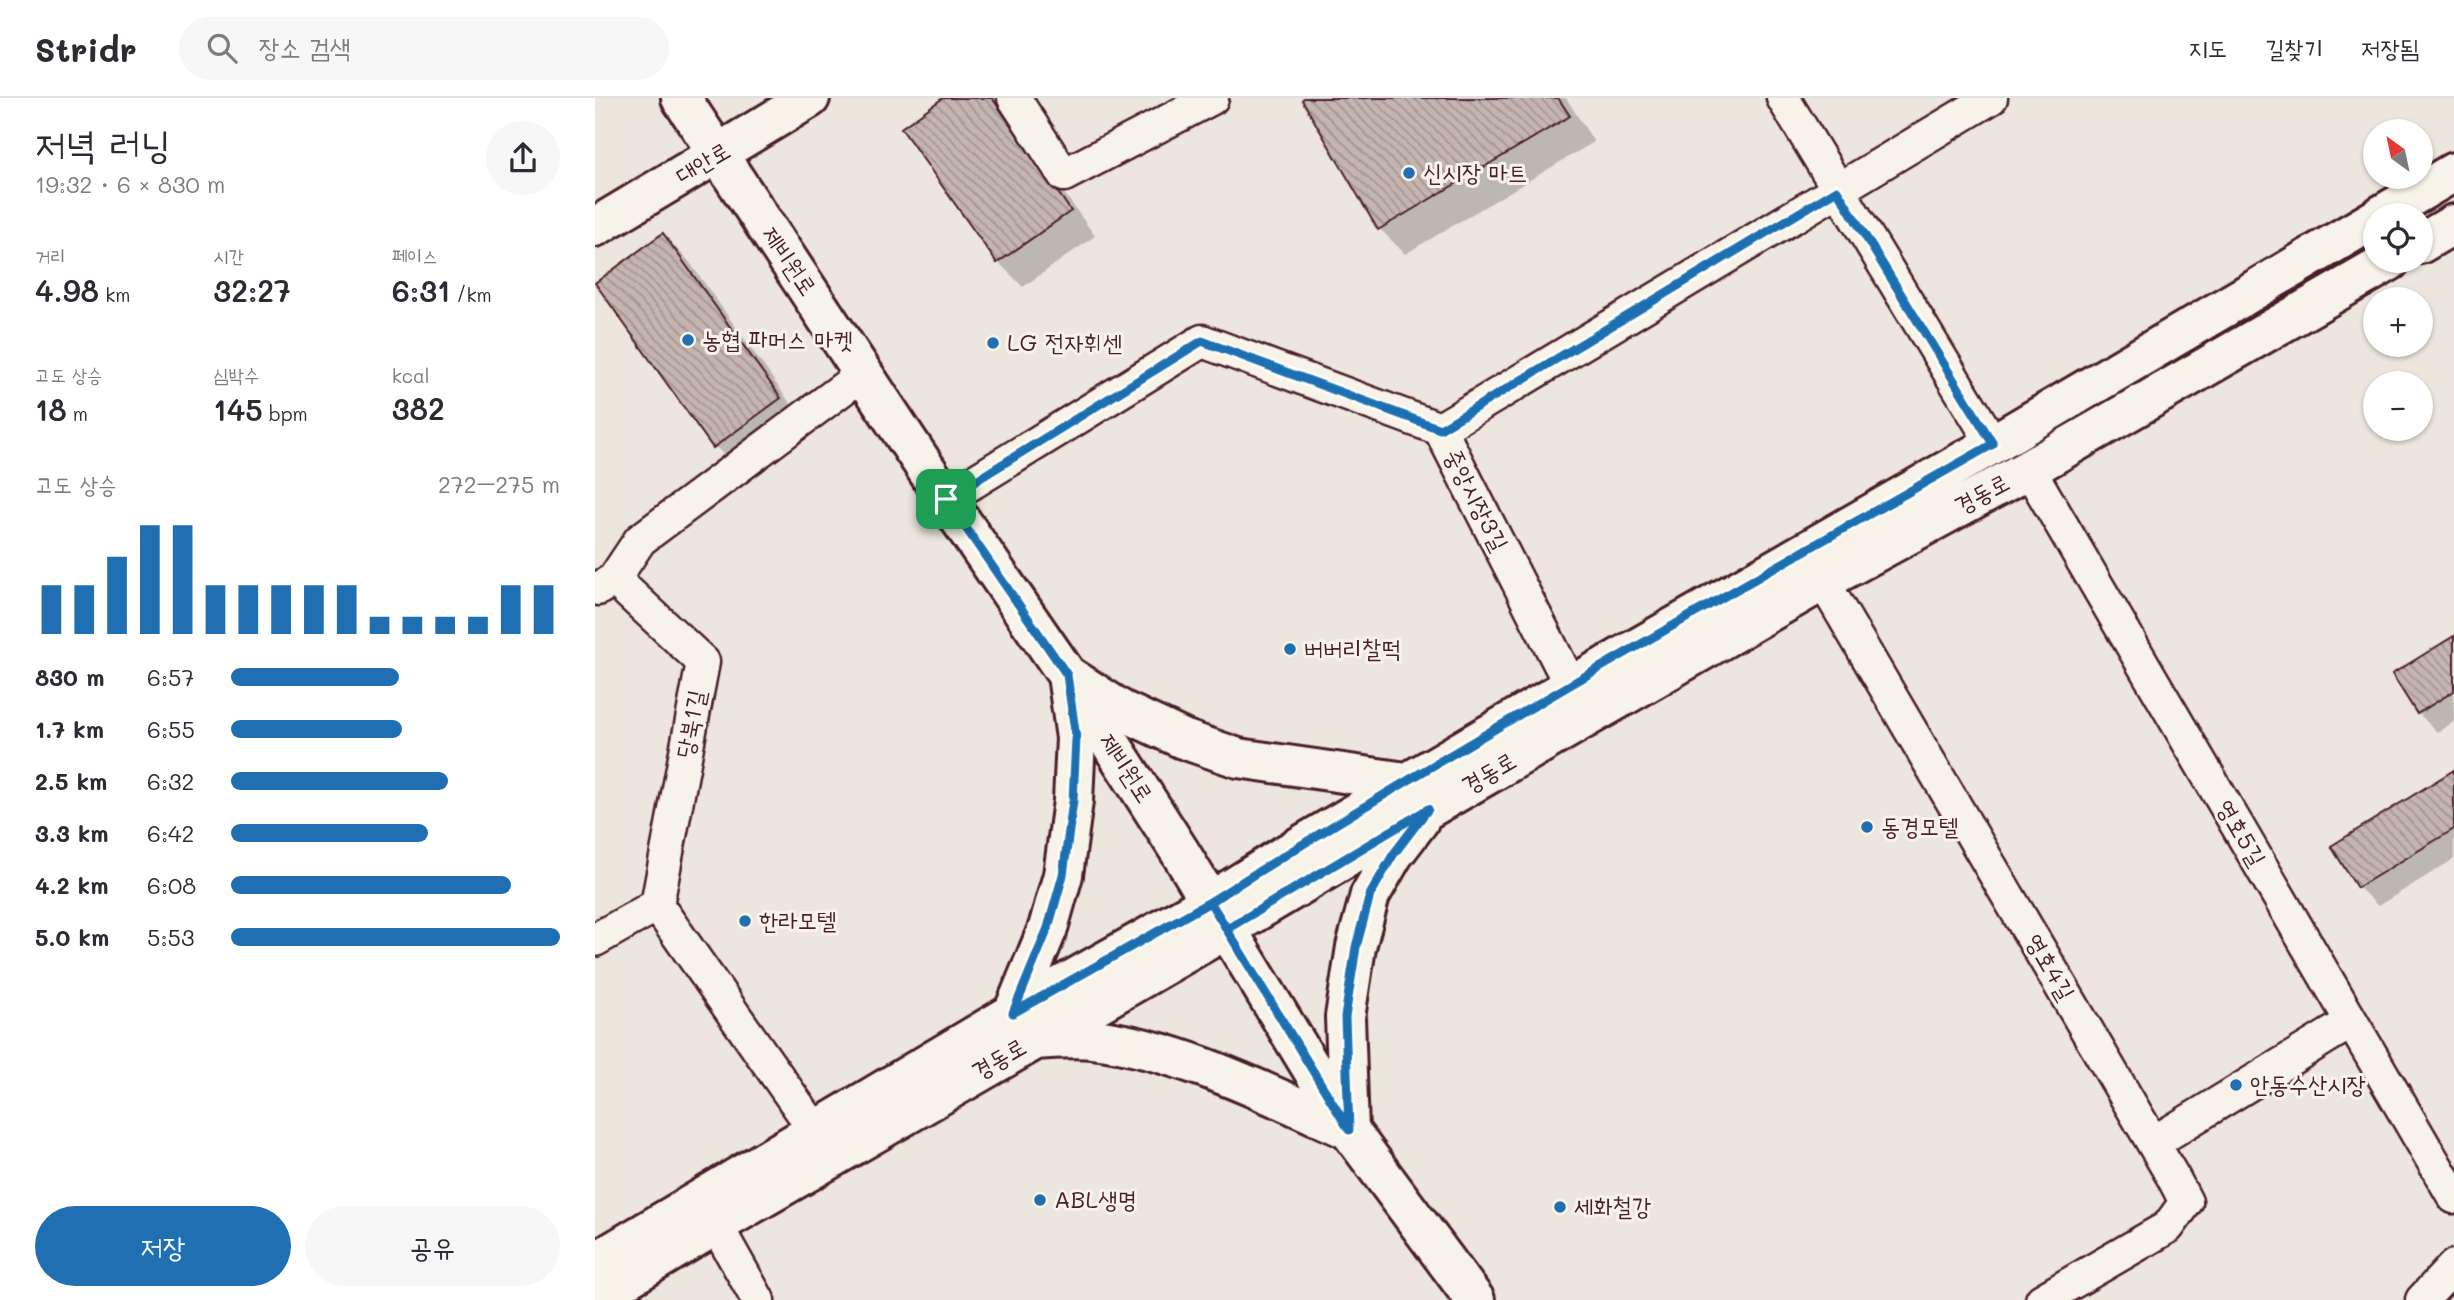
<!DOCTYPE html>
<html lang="ko">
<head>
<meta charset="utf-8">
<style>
  body { margin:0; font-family:Mali,"Poor Story",sans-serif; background:#f7f7f7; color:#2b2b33; height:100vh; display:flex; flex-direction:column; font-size:26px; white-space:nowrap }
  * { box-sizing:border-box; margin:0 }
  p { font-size:23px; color:#7c7c81 }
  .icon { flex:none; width:38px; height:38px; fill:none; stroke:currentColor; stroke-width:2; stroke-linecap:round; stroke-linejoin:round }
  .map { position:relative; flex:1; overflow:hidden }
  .side { display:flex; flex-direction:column; background:#fff; width:595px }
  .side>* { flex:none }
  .needle { width:46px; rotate:327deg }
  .controls { position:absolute; left:1768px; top:21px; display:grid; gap:14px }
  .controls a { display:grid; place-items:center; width:70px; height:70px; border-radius:50%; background:#fff; box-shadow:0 2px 5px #0004; font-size:35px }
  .pin { position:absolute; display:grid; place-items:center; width:60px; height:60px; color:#fff; margin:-30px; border-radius:14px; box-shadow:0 4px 10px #0006 }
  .round { display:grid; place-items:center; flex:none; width:74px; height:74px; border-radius:37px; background:#f7f7f7 }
  .headline { display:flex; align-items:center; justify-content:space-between; height:119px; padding:0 35px }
  h1 { font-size:38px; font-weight:600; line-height:52px }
  .stats { display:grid; grid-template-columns:repeat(3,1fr); gap:10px; height:119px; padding:7px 35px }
  .stats div { display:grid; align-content:center }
  .stats b { font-size:30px; font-weight:600 }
  .stats small { font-size:19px; font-weight:400 }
  .stats p { font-size:19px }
  .chart { height:196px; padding:14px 35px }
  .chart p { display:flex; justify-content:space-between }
  .chart svg { width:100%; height:126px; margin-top:7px; stroke:#1f6fb2; stroke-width:6 }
  .button { display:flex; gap:14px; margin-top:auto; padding:14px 35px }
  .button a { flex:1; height:80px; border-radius:42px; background:#1f6fb2; color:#fff; font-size:28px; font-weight:600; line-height:80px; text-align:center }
  .button a+a { background:#f7f7f7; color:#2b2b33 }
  ul { padding:0 35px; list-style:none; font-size:23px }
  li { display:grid; grid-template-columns:112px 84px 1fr; align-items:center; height:52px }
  li i { height:18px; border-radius:9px; background:#1f6fb2 }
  header { display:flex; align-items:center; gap:42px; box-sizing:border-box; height:98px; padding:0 35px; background:#fff; border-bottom:2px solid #e1e1e2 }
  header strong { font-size:33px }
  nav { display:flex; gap:38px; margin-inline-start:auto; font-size:24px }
  .search { width:490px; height:63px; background:#f7f7f7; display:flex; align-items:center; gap:18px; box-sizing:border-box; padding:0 24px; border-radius:38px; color:#7c7c81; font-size:26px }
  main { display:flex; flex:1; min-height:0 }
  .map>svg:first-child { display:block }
  .shadow { fill:#0003 }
  .building { fill:url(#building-back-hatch); stroke:#4a1f2b; stroke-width:2 }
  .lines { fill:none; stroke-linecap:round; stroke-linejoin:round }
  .minor-casing { stroke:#4a1f2b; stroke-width:37 }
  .tertiary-casing { stroke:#4a1f2b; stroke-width:44 }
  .minor { stroke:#f7f3e8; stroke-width:32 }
  .tertiary { stroke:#f7f3e8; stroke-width:38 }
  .route-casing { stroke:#fff; stroke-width:14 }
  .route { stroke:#1f6fb2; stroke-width:9 }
  .poi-dot { fill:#1f6fb2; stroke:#f7f3e8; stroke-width:2.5 }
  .labels { text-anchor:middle; stroke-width:6; stroke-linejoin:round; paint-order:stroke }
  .street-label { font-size:24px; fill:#4a1f2b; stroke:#f7f3e8 }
  .poi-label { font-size:24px; fill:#4a1f2b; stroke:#f7f3e8; text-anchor:start }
</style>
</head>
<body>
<header>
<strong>Stridr</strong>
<div class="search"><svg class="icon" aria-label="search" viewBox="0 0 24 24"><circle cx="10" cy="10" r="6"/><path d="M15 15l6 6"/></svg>장소 검색</div>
<nav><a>지도</a><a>길찾기</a><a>저장됨</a></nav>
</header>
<main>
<section class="side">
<div class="headline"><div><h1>저녁 러닝</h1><p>19:32 · 6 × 830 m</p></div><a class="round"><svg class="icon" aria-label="share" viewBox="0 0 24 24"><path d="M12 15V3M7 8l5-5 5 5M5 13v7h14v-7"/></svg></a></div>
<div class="stats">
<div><p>거리</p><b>4.98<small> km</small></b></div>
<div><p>시간</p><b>32:27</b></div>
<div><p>페이스</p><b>6:31<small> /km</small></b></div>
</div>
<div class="stats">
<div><p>고도 상승</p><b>18<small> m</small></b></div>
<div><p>심박수</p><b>145<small> bpm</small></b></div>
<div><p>kcal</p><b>382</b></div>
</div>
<div class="chart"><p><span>고도 상승</span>272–275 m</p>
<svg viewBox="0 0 160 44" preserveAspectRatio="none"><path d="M5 44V27M15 44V27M25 44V17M35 44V6M45 44V6M55 44V27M65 44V27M75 44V27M85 44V27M95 44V27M105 44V38M115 44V38M125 44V38M135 44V38M145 44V27M155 44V27"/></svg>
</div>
<ul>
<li><b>830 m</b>6:57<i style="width:51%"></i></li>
<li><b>1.7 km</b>6:55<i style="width:52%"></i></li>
<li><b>2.5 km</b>6:32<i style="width:66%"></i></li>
<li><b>3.3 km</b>6:42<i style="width:60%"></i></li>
<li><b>4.2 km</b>6:08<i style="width:85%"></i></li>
<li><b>5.0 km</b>5:53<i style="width:100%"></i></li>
</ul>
<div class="button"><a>저장</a><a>공유</a></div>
</section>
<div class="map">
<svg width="1859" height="1202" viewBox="0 0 1859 1202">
  <defs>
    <pattern id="building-back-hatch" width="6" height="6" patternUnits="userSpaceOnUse" patternTransform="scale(1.75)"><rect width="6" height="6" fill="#c4b5b0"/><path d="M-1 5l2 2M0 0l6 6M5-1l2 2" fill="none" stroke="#a1938f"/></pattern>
  </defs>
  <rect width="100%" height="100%" fill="#ece6dd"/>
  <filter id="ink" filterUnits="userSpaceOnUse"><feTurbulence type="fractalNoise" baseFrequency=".0143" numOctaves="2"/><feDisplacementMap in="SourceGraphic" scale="14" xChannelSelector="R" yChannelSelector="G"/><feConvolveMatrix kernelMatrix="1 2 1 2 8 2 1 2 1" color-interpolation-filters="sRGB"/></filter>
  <g filter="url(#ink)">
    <path class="shadow" d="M351,0h50l99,138 -72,51 -25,-25 -95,-134z
      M713,0h258l28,44 -189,112 -25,-25z
      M68,137l25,25 117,164 -65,47 -25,-25z
      M1859,540v84l-17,10 -19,-19z
      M1859,674v87l-76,47 -20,-19z"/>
    <path class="building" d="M348,0h49l79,113 -74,52 -96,-135z
      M709,0h254l12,18 -192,114 -76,-130z
      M68,135l118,165 -68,50 -118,-165z
      M1859,538v55l-37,23 -25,-40z
      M1859,672v59l-97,59 -26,-42z"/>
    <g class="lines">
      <defs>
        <path id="minor" d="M419,0l50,77 148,-77
          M1188,0l210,346
          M845,331l551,-331
          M1434,371l425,728
          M351,401l256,-158 238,88 131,257
          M19,481l89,83 -46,243 158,225
          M1228,483l350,596 13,25 -18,25 -126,73
          M3,491l16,-10 26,-39 224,-167
          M0,842l62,-35
          M1558,1045l198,-121
          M121,1127l42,75
          M1827,1202l32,-34"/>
        <path id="tertiary" d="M86,0l265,401 121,176 113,177 169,278 126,170
          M1786,117l73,-43
          M0,129l215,-129
          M1825,146l34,-20
          M418,915l35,-85 15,-53 10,-74 3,-63 -9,-63 54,35 62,29 55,19 168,24
          M439,942c20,-1 40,-3 59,-1 87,10 177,56 256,91l-4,-113 11,-70 14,-52 23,-40 26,-34
          M0,1164l418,-249 197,-111 73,-46 288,-170 422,-242 382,-225
          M0,1200l121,-73 511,-296 201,-120 395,-228 206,-112 361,-208"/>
      </defs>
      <use href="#minor" class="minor-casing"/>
      <use href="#tertiary" class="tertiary-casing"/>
      <use href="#minor" class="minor"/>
      <use href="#tertiary" class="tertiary"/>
    </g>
  </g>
  <g class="lines" filter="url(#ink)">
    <defs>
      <path id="route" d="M351,401l121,176 9,63 -3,63 -10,74 -15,53 -35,85 197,-111 17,27 201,-120 -35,46 -23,40 -14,52 -11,70 4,113 -139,-228c255,-161 520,-309 783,-458l-156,-254 -397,239 -238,-88 -256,158"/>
    </defs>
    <use href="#route" class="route-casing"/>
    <use href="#route" class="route"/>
  </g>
  <g class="poi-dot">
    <circle cx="814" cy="75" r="7"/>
    <circle cx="93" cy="242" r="7"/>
    <circle cx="398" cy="245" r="7"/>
    <circle cx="695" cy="551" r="7"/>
    <circle cx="1272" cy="729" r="7"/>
    <circle cx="150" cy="823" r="7"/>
    <circle cx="1641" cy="987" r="7"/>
    <circle cx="445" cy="1102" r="7"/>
    <circle cx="965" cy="1109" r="7"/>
  </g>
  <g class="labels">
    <g class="street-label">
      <text transform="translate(108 65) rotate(-31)" y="8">대안로</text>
      <text transform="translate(194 163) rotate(56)" y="8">제비원로</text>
      <text transform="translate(1387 396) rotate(-28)" y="8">경동로</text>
      <text transform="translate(881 402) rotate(63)" y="8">중앙시장3길</text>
      <text transform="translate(96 626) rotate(-79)" y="8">당북1길</text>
      <text transform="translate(531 670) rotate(57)" y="8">제비원로</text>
      <text transform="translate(894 675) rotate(-30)" y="8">경동로</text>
      <text transform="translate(1646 735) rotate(60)" y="8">영호5길</text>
      <text transform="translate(1455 869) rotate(60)" y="8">영호4길</text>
      <text transform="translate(404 961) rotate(-30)" y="8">경동로</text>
    </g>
    <g class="poi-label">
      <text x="828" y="83">신시장 마트</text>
      <text x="107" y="250">농협 파머스 마켓</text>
      <text x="412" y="253">LG 전자휘센</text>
      <text x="709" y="559">버버리찰떡</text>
      <text x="1286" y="737">동경모텔</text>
      <text x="164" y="831">한라모텔</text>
      <text x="1655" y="995">안동수산시장</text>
      <text x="459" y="1110">ABL생명</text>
      <text x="979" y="1117">세화철강</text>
    </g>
  </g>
</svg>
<div class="controls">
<a><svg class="needle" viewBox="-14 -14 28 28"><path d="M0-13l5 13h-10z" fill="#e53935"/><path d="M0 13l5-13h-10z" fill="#7c7c81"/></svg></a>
<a><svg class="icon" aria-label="locate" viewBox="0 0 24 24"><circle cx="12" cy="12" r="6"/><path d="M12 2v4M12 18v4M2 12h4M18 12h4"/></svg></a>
<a>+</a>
<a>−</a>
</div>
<div class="pin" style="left:351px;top:401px;background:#1e9e55"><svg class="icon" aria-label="arrive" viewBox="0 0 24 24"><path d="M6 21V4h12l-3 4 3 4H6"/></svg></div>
</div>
</main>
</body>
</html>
